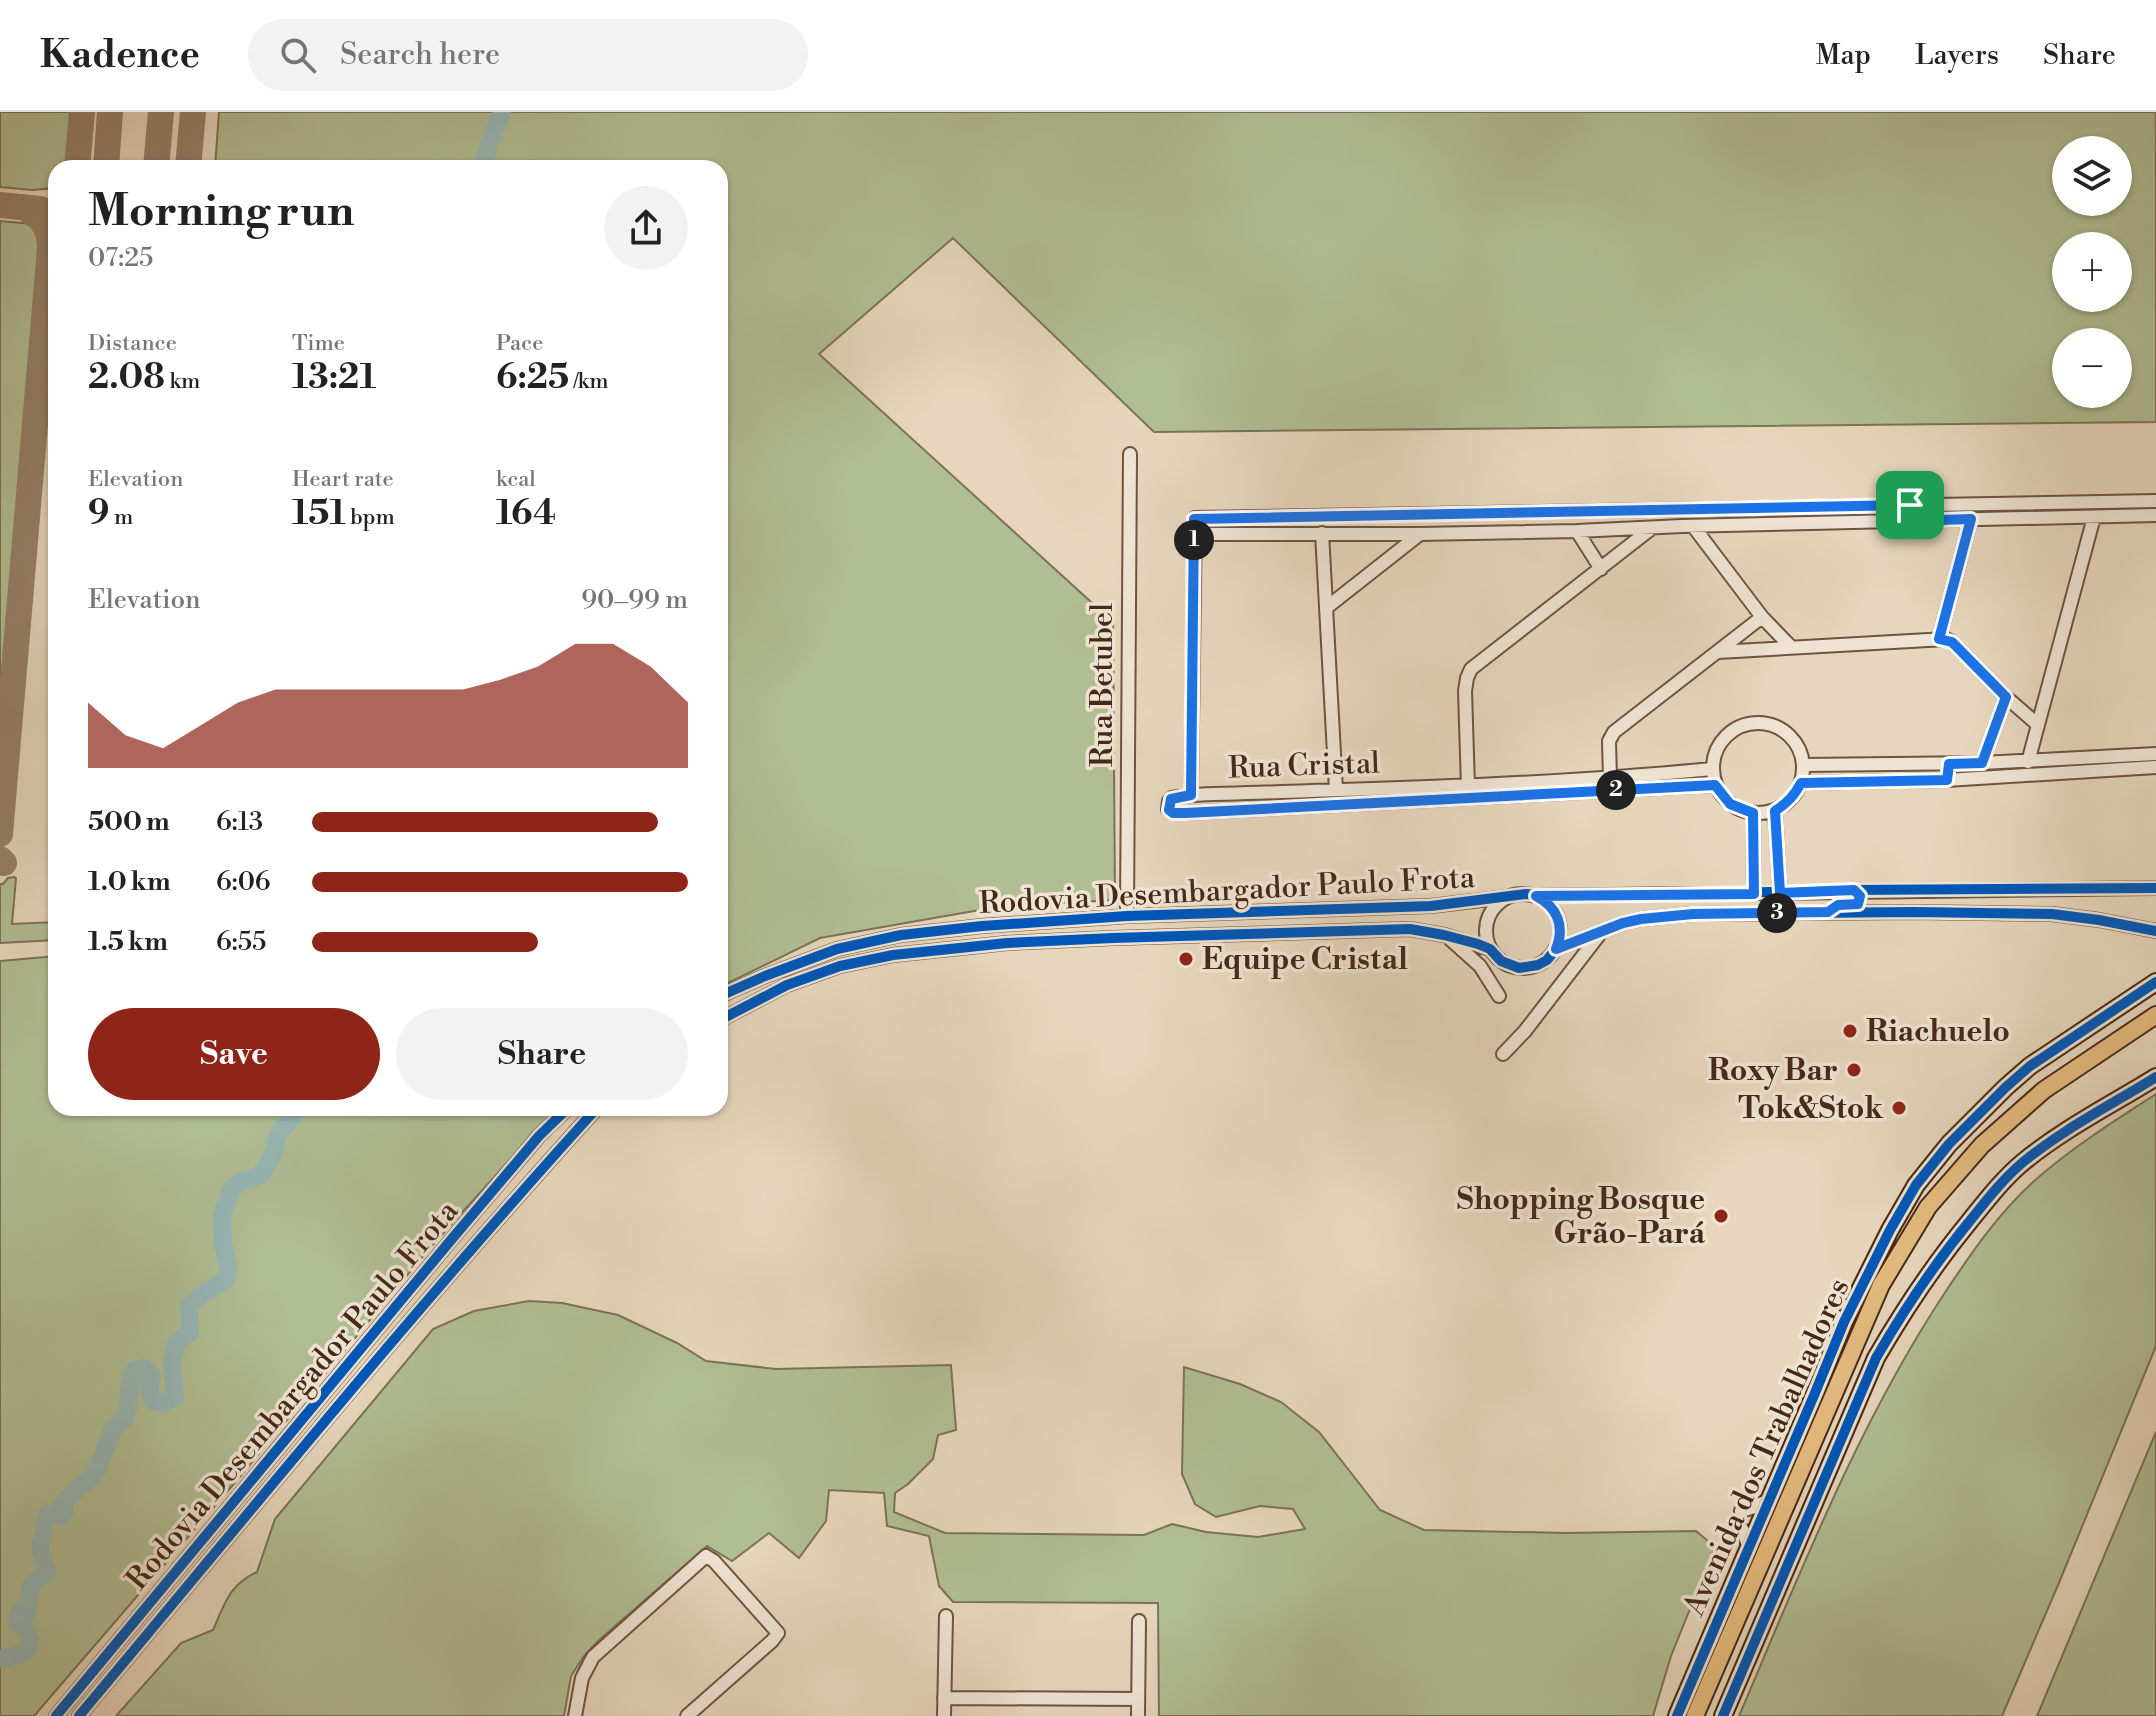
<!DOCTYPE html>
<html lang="en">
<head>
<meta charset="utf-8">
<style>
  body { margin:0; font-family:"Libre Bodoni",serif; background:#f2f2f2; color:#222; height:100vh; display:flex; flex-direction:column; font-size:30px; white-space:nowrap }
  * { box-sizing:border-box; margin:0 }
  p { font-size:26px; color:#767676 }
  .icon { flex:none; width:44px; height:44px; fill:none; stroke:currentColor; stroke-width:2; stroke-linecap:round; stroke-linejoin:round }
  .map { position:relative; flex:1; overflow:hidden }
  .side { position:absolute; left:48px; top:48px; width:680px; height:956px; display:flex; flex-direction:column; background:#fff; border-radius:24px; box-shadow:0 2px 6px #0004 }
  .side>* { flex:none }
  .fabs { position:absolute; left:2052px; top:24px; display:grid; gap:16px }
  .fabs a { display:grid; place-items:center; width:80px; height:80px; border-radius:50%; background:#fff; box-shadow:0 2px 6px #0004; font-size:40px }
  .pin { position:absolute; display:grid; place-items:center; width:68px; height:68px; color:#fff; margin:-34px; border-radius:16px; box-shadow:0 4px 12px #0006 }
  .km { position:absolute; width:40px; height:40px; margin:-20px; border-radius:50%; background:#222; color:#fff; font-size:22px; line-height:40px; text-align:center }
  .round { display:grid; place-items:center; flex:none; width:84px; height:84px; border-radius:42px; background:#f2f2f2 }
  .headline { display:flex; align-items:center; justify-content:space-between; height:136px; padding:0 40px }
  h1 { font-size:44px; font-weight:800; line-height:60px }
  .stats { display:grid; grid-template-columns:repeat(3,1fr); gap:12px; height:136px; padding:8px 40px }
  .stats div { display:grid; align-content:center }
  .stats b { font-size:34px; font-weight:800 }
  .stats small { font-size:22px; font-weight:400 }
  .stats p { font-size:22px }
  .chart { height:224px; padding:16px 40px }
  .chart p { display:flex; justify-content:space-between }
  .chart svg { width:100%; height:144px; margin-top:8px; fill:#8f2418; opacity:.7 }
  .action { display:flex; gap:16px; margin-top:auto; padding:16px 40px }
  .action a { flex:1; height:92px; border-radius:48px; background:#8f2418; color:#fff; font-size:32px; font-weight:800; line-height:92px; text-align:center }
  .action a+a { background:#f2f2f2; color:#222 }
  ul { padding:0 40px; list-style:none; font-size:26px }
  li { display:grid; grid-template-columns:128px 96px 1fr; align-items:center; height:60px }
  li i { height:20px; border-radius:10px; background:#8f2418 }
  header { display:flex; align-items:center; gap:48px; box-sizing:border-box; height:112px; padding:0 40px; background:#fff; border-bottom:2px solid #e0e0e0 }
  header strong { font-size:38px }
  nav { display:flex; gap:44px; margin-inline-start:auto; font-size:28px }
  .search { width:560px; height:72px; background:#f2f2f2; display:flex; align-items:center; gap:20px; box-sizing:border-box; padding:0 28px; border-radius:44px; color:#767676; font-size:30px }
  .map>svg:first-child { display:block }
  .green { fill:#b1be94; stroke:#7b7456; stroke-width:2; fill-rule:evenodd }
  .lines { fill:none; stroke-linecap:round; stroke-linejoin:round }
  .river { stroke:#97b8b6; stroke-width:18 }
  .taxiway { stroke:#96806a; stroke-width:26 }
  .minor-casing { stroke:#6e5441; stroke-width:16 }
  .major-casing { stroke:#452918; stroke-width:20 }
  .minor { stroke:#efe4d4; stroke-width:12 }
  .major { stroke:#e4bb7e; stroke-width:16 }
  .cycleway-casing { stroke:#efe4d4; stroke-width:15 }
  .cycleway { stroke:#0057b8; stroke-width:10 }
  .route-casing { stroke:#fff; stroke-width:16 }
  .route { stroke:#1a73e8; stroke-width:10 }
  .poi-dot { fill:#8f2418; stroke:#efe4d4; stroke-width:3 }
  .labels { text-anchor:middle; stroke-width:7; stroke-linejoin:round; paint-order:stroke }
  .street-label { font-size:30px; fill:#452918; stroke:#efe4d4 }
  .poi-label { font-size:30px; font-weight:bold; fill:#452918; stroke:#efe4d4; text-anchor:end }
</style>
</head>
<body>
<header>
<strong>Kadence</strong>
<div class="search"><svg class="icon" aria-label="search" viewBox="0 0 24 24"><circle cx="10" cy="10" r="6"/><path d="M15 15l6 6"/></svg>Search here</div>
<nav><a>Map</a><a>Layers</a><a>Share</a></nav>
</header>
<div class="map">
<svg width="2156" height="1604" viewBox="0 0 2156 1604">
  <rect width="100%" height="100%" fill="#e7d6bd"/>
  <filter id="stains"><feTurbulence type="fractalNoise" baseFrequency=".0025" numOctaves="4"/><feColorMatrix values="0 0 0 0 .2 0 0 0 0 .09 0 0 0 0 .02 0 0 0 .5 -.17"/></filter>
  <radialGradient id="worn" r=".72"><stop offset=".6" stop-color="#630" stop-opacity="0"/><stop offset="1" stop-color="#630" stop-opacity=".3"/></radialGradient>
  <path class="green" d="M0,0h78l-7,56h-15v20l-24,2 -32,-3z
    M219,0h1937v310l-1002,10 -201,-194 -134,116 294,268 2,278 -118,7 -177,31 -100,49v-819h-505zM2066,38h52v52h-52zM2066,134h52v52h-52zM2066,230h52v52h-52z
    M0,109l33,3 8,12 -41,479z
    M14,765l2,1 -4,46 44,-2v18l-56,3v-59h3l5,-6z
    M56,844v152h501l-129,142 -190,229 -204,237h-34v-755z
    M2156,982v252l-95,232 -59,138h-263c62,-145 120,-294 207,-425 26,-39 52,-77 87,-109 37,-33 81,-61 123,-88z
    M529,1189l33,2 56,12 59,28 29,18 70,8 175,-4 5,65 -18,5 -5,24 -25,25 -13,9 -1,19 51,21 199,2 28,-11 34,8 52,5 47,-8 -12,-20 -33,-3 -44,11 -21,-13 -13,-30 2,-107 56,17 41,18 38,30 61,78 44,20 142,3 130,-2 19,16 -44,109 -18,60h-494l-1,-113 -205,-1 -14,-16 -10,-50 -42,-10 -3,-33 -55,-3 -3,31 -27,37 -30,-25 -37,28 -25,-15 -109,95 -14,15 -13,20 -7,40h-448l65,-73 32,-13c12,-27 16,-45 44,-58l18,-53 158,-190 41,-18z
    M2156,1320v284h-119z"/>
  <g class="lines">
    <path class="river" d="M483,56l7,-27 12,-29
      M0,1547l20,-5 9,-6 1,-9 -5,-13 -8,-4 2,-10 9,-1c3,-8 -1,-19 4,-26 4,-4 11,-8 15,-13l-7,-23 7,-34 7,-1 8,2 3,-5 -4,-6 20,-20 11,-7 8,-15 13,-35c19,-11 14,-21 16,-39 1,-6 4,-13 6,-19l10,-2 7,8 -3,13 5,12 9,2 12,-6 -3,-33 4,-21 14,-10 -1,-27 15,-13 22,-13 2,-14 -5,-22 -1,-29 10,-27 11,-7 18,-6 13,-23 5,-20 14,-14v-10"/>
    <path class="taxiway" d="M77,56l5,-56
      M106,56l4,-56
      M156,56l5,-56
      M188,56l5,-56
      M0,93l40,4
      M0,722l50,-586c0,-21 -9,-31 -27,-41
      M0,747l4,4"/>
    <defs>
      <path id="minor" d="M1693,414l69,91 29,30
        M1577,419l24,38
        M1322,421l14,257
        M1194,422h226l157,-3 105,-5 474,-11
        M1326,496l94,-74
        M1939,527l32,-120
        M1718,540l228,-13 6,3 54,55 31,27
        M1713 656a45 45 0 1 1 90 0a45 45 0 1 1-90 0Z
        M2028,650l66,-245
        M1982,651l24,-66
        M1803,653l179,-2 174,-9
        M1712,657c-174,17 -347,20 -521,26l-19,3 -3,3 -1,8 4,3 14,1 529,-28
        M1610,667l-1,-38 5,-9 148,-115
        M1801,671l146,-3 209,-13
        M1468,675l-3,-96 2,-13 4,-9 181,-141
        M1191,683l4,-277 961,-17
        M1775,699l5,82
        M1753,701l1,81
        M1486 819a37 37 0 1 1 74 0a37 37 0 1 1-74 0Z
        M1536,784l620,-8
        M1127,804l3,-462
        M1450,827l30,27 19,30
        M1556,837l67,-26 18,-4 52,-5 221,-2 138,2 47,6 57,11
        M720,884l45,-20 72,-27 64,-14 81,-9 145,-10 304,-10 76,-9
        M720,908l67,-35 53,-19 53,-11 114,-12 106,-5 297,-9 34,6 46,14
        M1503,942l22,-23 74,-96
        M1741,1399l14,-4 15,-8
        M1738,1411l6,9 4,15
        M944,1586l194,1
        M56,1604l395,-476 88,-104 29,-28
        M79,1604c171,-204 339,-411 518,-608
        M575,1604l7,-38 11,-21 113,-101 8,5 64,72 -6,8 -85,75
        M944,1604l2,-100
        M1138,1604l1,-95"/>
      <path id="major" d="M1677,1604l138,-323 29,-71 46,-92 26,-45 33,-41 57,-57 24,-21 126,-84
        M1695,1604l186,-431 47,-78 54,-62 62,-55 112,-75
        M1723,1604l153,-358c29,-50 56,-91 93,-136 17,-21 33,-42 53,-59 41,-34 89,-58 134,-86"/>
    </defs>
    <use href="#minor" class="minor-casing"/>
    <use href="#major" class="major-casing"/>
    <use href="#minor" class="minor"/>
    <use href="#major" class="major"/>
    <defs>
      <path id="cycleway" d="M720,884l45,-20 72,-27 64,-14 81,-9 145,-10 304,-10 95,-12 32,3 296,-7 302,-2
        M720,908l67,-35 53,-19 53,-11 114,-12 106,-5 297,-9 34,6 34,9 12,5 11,12 18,7 19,-3 9,-5 9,-11 67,-26 18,-4 52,-5 221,-2 138,2 47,6 57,11
        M56,1604l395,-476 88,-104 29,-28
        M79,1604c171,-204 339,-411 518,-608
        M1677,1604l138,-323 29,-71 46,-92 26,-45 33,-41 57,-57 24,-21 126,-84
        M1723,1604l153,-358c29,-50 56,-91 93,-136 17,-21 33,-42 53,-59 41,-34 89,-58 134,-86"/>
    </defs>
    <use href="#cycleway" class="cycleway-casing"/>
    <use href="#cycleway" class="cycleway"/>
  </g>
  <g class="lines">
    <defs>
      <path id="route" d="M1910,393l-1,16 62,-2 -32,120 13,3 54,55 -24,66 -33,1 -2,16 -146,3c-7,13 -14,20 -26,28l5,82 74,-3 6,6 -2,8 -20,1 -10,7 -135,2 -52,5 -18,4 -67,26c9,-22 2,-42 -20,-53l218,-2 -1,-81 -23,-9 -15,-19 -529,28h-13l-4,-3 2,-11 20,-4 3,-276z"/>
    </defs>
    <use href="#route" class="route-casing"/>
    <use href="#route" class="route"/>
  </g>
  <g class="poi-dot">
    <circle cx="1186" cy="847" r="8"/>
    <circle cx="1850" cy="919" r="8"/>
    <circle cx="1854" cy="958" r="8"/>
    <circle cx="1899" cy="996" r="8"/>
    <circle cx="1721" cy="1104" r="8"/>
  </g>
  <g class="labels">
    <g class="street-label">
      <text transform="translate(1102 573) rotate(-90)" y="10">Rua Betubel</text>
      <text transform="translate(1304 653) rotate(-2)" y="10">Rua Cristal</text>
      <text transform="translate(1227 778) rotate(-3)" y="10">Rodovia Desembargador Paulo Frota</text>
      <text transform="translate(292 1283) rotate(-50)" y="10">Rodovia Desembargador Paulo Frota</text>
      <text transform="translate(1766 1335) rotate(-66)" y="10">Avenida dos Trabalhadores</text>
    </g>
    <g class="poi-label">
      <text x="1202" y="857" text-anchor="start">Equipe Cristal</text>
      <text x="1866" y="929" text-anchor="start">Riachuelo</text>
      <text x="1838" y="968">Roxy Bar</text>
      <text x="1883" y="1006">Tok&amp;Stok</text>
      <text x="1705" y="1097">Shopping Bosque<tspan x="1705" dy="34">Grão-Pará</tspan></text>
    </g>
  </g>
  <rect width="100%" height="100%" filter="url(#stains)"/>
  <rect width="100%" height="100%" fill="url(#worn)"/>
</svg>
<div class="fabs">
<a><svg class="icon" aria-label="layers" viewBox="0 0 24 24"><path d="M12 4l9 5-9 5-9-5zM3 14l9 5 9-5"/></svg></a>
<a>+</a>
<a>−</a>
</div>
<div class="pin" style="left:1910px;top:393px;background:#1e9e55"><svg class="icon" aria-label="arrive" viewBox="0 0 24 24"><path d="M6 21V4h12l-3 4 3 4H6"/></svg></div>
<b class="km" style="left:1194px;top:428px">1</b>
<b class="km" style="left:1616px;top:678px">2</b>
<b class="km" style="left:1777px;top:801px">3</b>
<section class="side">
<div class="headline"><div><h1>Morning run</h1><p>07:25</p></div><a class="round"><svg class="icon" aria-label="share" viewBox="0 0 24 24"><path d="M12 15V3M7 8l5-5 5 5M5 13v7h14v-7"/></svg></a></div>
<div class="stats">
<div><p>Distance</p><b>2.08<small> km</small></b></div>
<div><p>Time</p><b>13:21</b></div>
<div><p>Pace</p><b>6:25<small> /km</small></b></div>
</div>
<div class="stats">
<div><p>Elevation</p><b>9<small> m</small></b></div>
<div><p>Heart rate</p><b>151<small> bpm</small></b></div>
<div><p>kcal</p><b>164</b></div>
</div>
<div class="chart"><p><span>Elevation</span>90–99 m</p>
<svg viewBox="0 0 160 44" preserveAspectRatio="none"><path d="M0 44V24L10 34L20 38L30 31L40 24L50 20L60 20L70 20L80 20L90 20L100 20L110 17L120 13L130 6L140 6L150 13L160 24V44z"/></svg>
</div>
<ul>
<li><b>500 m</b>6:13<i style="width:92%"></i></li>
<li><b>1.0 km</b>6:06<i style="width:100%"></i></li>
<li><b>1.5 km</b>6:55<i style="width:60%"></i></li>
</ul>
<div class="action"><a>Save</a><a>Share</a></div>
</section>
</div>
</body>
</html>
